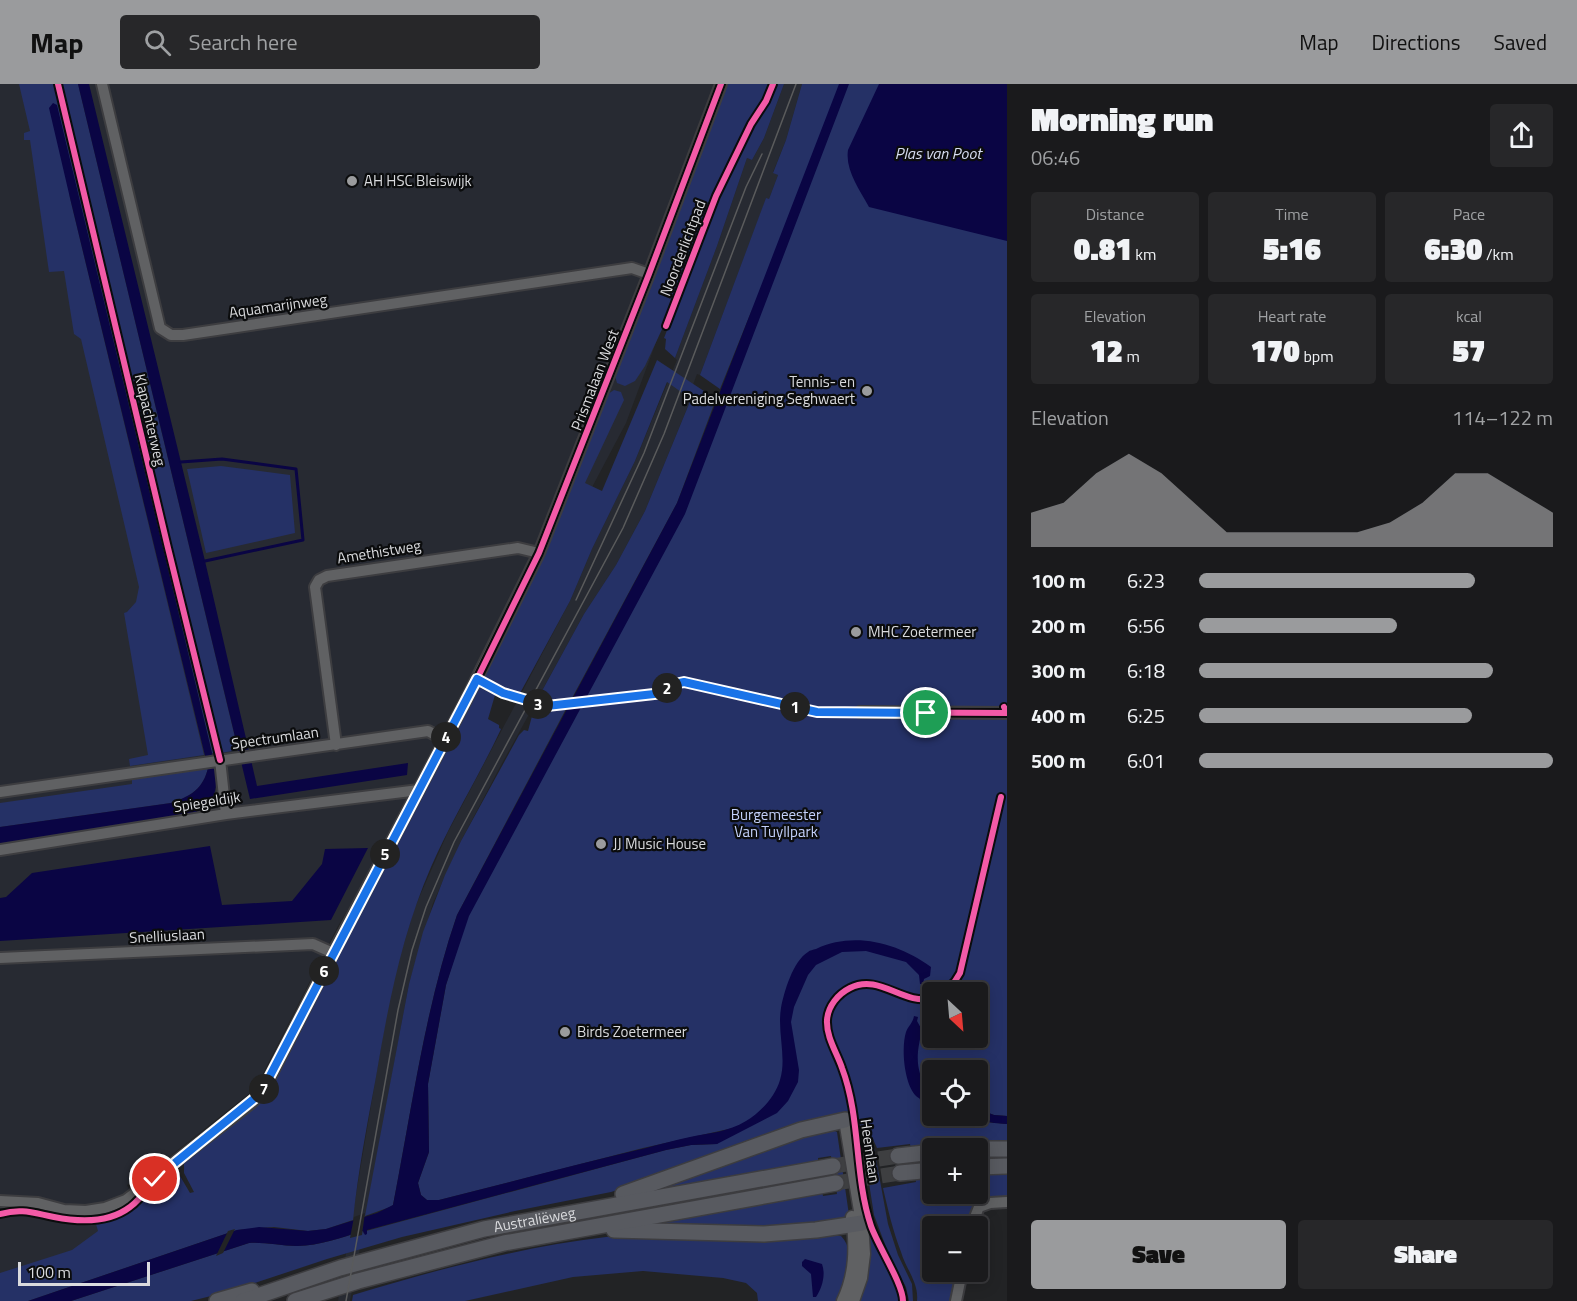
<!DOCTYPE html>
<html lang="en">
<head>
<meta charset="utf-8">
<style>
  body { margin:0; font-family:"Titillium Web",sans-serif; background:#272729; color:#f1f3f6; height:100vh; display:flex; flex-direction:column; font-size:22px; white-space:nowrap }
  * { box-sizing:border-box; margin:0 }
  p { font-size:20px; color:#9fa1a3 }
  .icon { flex:none; width:33px; height:33px; fill:none; stroke:currentColor; stroke-width:2; stroke-linecap:round; stroke-linejoin:round }
  .map { position:relative; flex:1; overflow:hidden }
  .drawer { display:flex; flex-direction:column; background:#1a1a1c; width:570px }
  .drawer>* { flex:none }
  .needle { width:39px; rotate:154deg }
  .buttons { position:absolute; left:922px; top:898px; display:grid; gap:12px }
  .buttons a { display:grid; place-items:center; width:66px; height:66px; border-radius:6px; background:#1a1a1c; box-shadow:0 3px 15px #0003,0 0 0 2px #38383b; font-size:30px }
  .scale { position:absolute; left:18px; bottom:15px; width:132px; box-sizing:border-box; padding-left:6px; border:3px solid #dadbde; border-top:0; font-size:16px; line-height:21px; white-space:nowrap; color:#dadbde; -webkit-text-stroke:4px #0b0c0d; paint-order:stroke }
  .pin { position:absolute; display:grid; place-items:center; width:51px; height:51px; color:#fff; margin:-26px; border:3px solid #fff; border-radius:50%; box-shadow:0 2px 6px #0007 }
  .km { position:absolute; width:30px; height:30px; margin:-15px; border-radius:50%; background:#222; color:#fff; font-size:16px; line-height:30px; text-align:center }
  .round { display:grid; place-items:center; flex:none; width:63px; height:63px; border-radius:6px; background:#272729 }
  .summary { display:flex; align-items:center; justify-content:space-between; height:102px; padding:0 24px }
  h1 { font-size:33px; font-weight:800; line-height:45px }
  .metrics { display:grid; grid-template-columns:repeat(3,1fr); gap:9px; height:102px; padding:6px 24px }
  .metrics div { display:grid; align-content:center; border-radius:6px; background:#272729; text-align:center }
  .metrics b { font-size:30px; font-weight:800 }
  .metrics small { font-size:16px; font-weight:400 }
  .metrics p { font-size:16px }
  .chart { height:168px; padding:12px 24px }
  .chart p { display:flex; justify-content:space-between }
  .chart svg { width:100%; height:108px; margin-top:6px; fill:#9a9b9d; opacity:.7 }
  .action { display:flex; gap:12px; margin-top:auto; padding:12px 24px }
  .action a { flex:1; height:69px; border-radius:6px; background:#9a9b9d; color:#111; font-size:24px; font-weight:800; line-height:69px; text-align:center }
  .action a+a { background:#272729; color:#f1f3f6 }
  ul { padding:0 24px; list-style:none; font-size:20px }
  li { display:grid; grid-template-columns:96px 72px 1fr; align-items:center; height:45px }
  li i { height:15px; border-radius:8px; background:#9a9b9d }
  header { display:flex; align-items:center; gap:36px; box-sizing:border-box; height:84px; padding:0 30px; background:#9a9b9d; color:#111 }
  header strong { font-size:28px }
  nav { display:flex; gap:33px; margin-inline-start:auto; font-size:21px }
  .search { width:420px; height:54px; background:#272729; display:flex; align-items:center; gap:15px; box-sizing:border-box; padding:0 21px; border-radius:6px; color:#9fa1a3; font-size:22px }
  main { display:flex; flex:1; min-height:0 }
  .map>svg:first-child { display:block }
  .built { fill:#272a32 }
  .green { fill:#253166; fill-rule:evenodd }
  .water { fill:#0a0544 }
  .pier { fill:#222325 }
  .lines { fill:none; stroke-linecap:round; stroke-linejoin:round }
  .stream { stroke:#0a0544; stroke-width:3 }
  .primary-tunnel { stroke:#3e3f41; stroke-width:15; stroke-dasharray:15 8; stroke-linecap:butt }
  .minor-casing { stroke:#3d3d40; stroke-width:14 }
  .tertiary-casing { stroke:#3d3d40; stroke-width:15 }
  .primary-casing { stroke:#3d3d40; stroke-width:18 }
  .minor { stroke:#606163; stroke-width:10 }
  .tertiary { stroke:#606163; stroke-width:12 }
  .primary { stroke:#585a60; stroke-width:15 }
  .tram { stroke:#5a5b5c; stroke-width:1.5 }
  .cycleway-casing { stroke:#0b0c0d; stroke-width:10 }
  .cycleway { stroke:#f35aa7; stroke-width:6 }
  .route-casing { stroke:#fff; stroke-width:12 }
  .route { stroke:#1a73e8; stroke-width:8 }
  .poi-dot { fill:#9a9b9d; stroke:#0b0c0d; stroke-width:2 }
  .labels { text-anchor:middle; stroke-width:4.5; stroke-linejoin:round; paint-order:stroke }
  .poi-label { font-size:15px; fill:#dadbde; stroke:#0b0c0d; text-anchor:start }
  .street-label { font-size:15px; fill:#dadbde; stroke:#0b0c0d }
  .park-label { font-size:15px; fill:#c4d1fb; stroke:#0b0c0d }
  .water-label { font-size:16px; font-style:italic; fill:#d7def3; stroke:#0b0c0d }
</style>
</head>
<body>
<header>
<strong>Map</strong>
<div class="search"><svg class="icon" aria-label="search" viewBox="0 0 24 24"><circle cx="10" cy="10" r="6"/><path d="M15 15l6 6"/></svg>Search here</div>
<nav><a>Map</a><a>Directions</a><a>Saved</a></nav>
</header>
<main>
<div class="map">
<svg width="1007" height="1217" viewBox="0 0 1007 1217">
  <rect width="100%" height="100%" fill="#222325"/>
  <path class="built" d="M0,0h752l-126,339 -101,191 -187,312 -83,163 -86,68 -42,28 9,18 -94,98h-42z
    M784,0h18l-16,56 -13,32 5,3 -9,24h-3l-66,176 -3,-1 -9,24 3,1 -46,112 -29,54 -32,49 -84,153 -39,74 -28,62 -24,81 -59,317h-12l51,-302 11,-43 15,-49 33,-75 122,-231 22,-52 43,-88 42,-101 -2,-2 42,-112 30,-88 5,2 12,-22z"/>
  <path class="green" d="M19,0h37l160,669h-4l-156,-649 14,94 134,557 -74,11 -1,-7 19,-4 -24,-142 3,-1 9,-10 3,-15 -58,-248 -7,-5 -10,-63 -15,1 -19,-132h-6v-7l6,-2z
    M60,0h18l160,666 -17,3 -11,-39z
    M727,0h43l-5,15 -14,19 -40,83 -47,124 -19,41 -10,15 -10,5 -8,-3 -2,-7z
    M776,0h8l-20,54 -12,22 -5,-2 -30,88 -42,112 -10,-9 1,-10 -2,-1 52,-134 36,-76 16,-25z
    M802,0h205v1032l-13,-1 -16,-6v-38h-45v23l-5,-2 -9,7 14,3v14h41l10,6 23,2v16l-96,10 -1,-6 -33,4 -5,-11 -14,-12 -2,-12 -51,8 -148,56 -46,15 -96,19 -113,26 -75,22 -96,32 -40,10h-120l178,-58c16,-1 32,3 48,3 23,0 45,-9 66,-15l1,3 2,-3 300,-81 25,-5 26,-1 16,-16 -90,20 -204,52h-12l-6,-5 -3,-12 11,-31 -1,-68 18,-99 24,-77 212,-398 71,-203 -33,82 -20,-14 66,-177 3,1 9,-24 -5,-2 13,-33zM933,909h45v45h-45z
    M657,276l59,39 -39,104 -105,195 -24,5 -11,-3 47,-86 32,-49 29,-54 46,-112 -24,-17 -32,79 -43,88 -22,52 -51,94 -9,-3 -28,-14 66,-131 60,-153 6,-4 7,2 3,8 -39,83 17,8z
    M221,382l69,9 5,58 -89,20 -19,-84z
    M478,603l17,8 -7,24 11,6v3l2,1c-22,47 -49,90 -70,138 -29,67 -43,138 -55,210 -9,48 -18,95 -23,143l-27,9 -18,2 -34,-4 -37,3 -209,71h-28v-28l72,-23 26,-19 -2,-7 18,-5v-2c22,-9 39,-31 58,-45l8,4 10,17 4,-1 -10,-19v-10l74,-59 8,-10z
    M566,625l-109,206c-32,93 -45,193 -64,290l-3,2 -25,9 44,-232 14,-52 22,-57 16,-34 58,-106 5,-5 4,1 4,-15 8,2 2,-7z
    M208,684c-5,21 -17,28 -37,35l-171,24v-24l132,-19v-6z
    M831,1045l6,3 12,83 -2,4 -61,9 -142,-5 178,-32 1,5 14,-2 -6,-38 -13,2v6l-173,30 110,-43z
    M861,1048l8,7 5,9 14,76 10,31 14,29 1,17h-4l-3,-14 -17,-32 -15,-40z
    M978,1088h29v27l-32,5 -6,13 -2,10h-34v45h24l-6,29h-34c2,-18 -11,-32 -16,-49 -8,-21 -13,-42 -18,-64l33,-6 -1,-5 18,-2v19h45z
    M864,1124l10,33 26,51 1,9h-44z
    M830,1151l11,1c17,18 4,45 -3,65h-80l-1,-8 -11,-10 -23,-5 -80,-7 -70,6 -108,24h-113l1,-6c82,-25 168,-48 253,-58 53,-6 107,4 160,4 21,0 43,-3 64,-6z"/>
  <path class="water" d="M78,0h11l116,477 52,225 151,-23 -1,12 -157,24z
    M839,0h10l-164,430 -216,402 -23,69 -18,99 1,68 -11,31 3,12 6,5h12c69,-17 138,-36 207,-52 15,-4 29,-8 44,-11 20,-4 38,-5 56,-16 15,-9 29,-24 34,-41 7,-23 -3,-48 1,-72 3,-16 12,-47 27,-56 2,-2 5,-2 8,-3 38,-18 82,-6 115,18l-1,9 -6,3 -1,5h-3l-1,-9 -13,-13 -40,-11 -24,1 -26,13 -8,10 -14,32 -3,15 8,48 -1,12 -10,19 -11,12 -60,31 -26,1 -25,5 -299,80v4l-2,1 -2,-4c-21,6 -44,15 -66,15 -16,0 -32,-4 -48,-3l-178,58h-43l209,-71 22,-3 49,4 18,-2 51,-16 16,-8c19,-97 32,-197 64,-290l220,-412z
    M879,0h128v157l-138,-34c-10,-18 -24,-37 -21,-57z
    M53,19l4,2 155,648c6,28 10,51 -23,62l-189,31v-19l171,-24c20,-7 32,-14 37,-35l-138,-570 -21,-90z
    M210,762l12,59 70,-4 30,-37 3,-15 43,-1 -37,72 -331,21v-43l6,-1 26,-24z
    M914,932l4,1 -1,4 5,9c-6,26 -7,38 6,62l5,2v8c-6,-1 -13,-2 -17,-6 -12,-12 -15,-48 -10,-64 2,-6 7,-9 8,-16z
    M978,1025l16,6 13,1v8c-12,-1 -22,-1 -33,-8h4z
    M805,1175l17,5c4,11 0,24 -6,33h-3l-2,-23 -9,-8v-4z"/>
  <path class="pier" d="M365,1129l-3,22 -12,3 4,-21z
    M235,1145l-12,24 -7,3 12,-25z"/>
  <g class="lines">
    <path class="stream" d="M181,378l41,-3 74,10 7,71 -98,21"/>
    <path class="primary-tunnel" d="M833,1082l65,-10
      M836,1099l64,-10"/>
    <defs>
      <path id="minor" d="M102,0l58,244 11,7h12l449,-67 17,6
        M860,628l147,1
        M336,661l-21,-158 4,-7 8,-4 191,-28 21,5
        M220,676l6,54
        M0,708l421,-60 7,-1 17,9
        M0,766l226,-36 193,-24
        M0,874l313,-14 20,9
        M0,1117l38,2 26,7 22,1 19,-3 21,-8 125,-97 10,-10 5,-8 67,-132 133,-253 73,-147 110,-279 72,-190
        M971,1143l8,-20 11,-4 17,-1
        M956,1217l6,-29"/>
      <path id="tertiary" d="M845,1036l17,103 2,31 -3,24 -8,23
        M843,1217c13,-27 13,-55 9,-84"/>
      <g id="primary">
        <path d="M978,1065h29"/>
        <path d="M898,1072l35,-4"/>
        <path d="M978,1083l29,-1"/>
        <path d="M900,1089l33,-3"/>
        <path d="M623,1110l178,-64 44,-10"/>
        <path d="M614,1146l150,4 52,-4 46,-7"/>
        <path d="M217,1217l35,-10"/>
        <path id="s1" d="M243,1217l97,-33 144,-39 349,-63"/>
        <path d="M295,1217l63,-20 146,-38 332,-60"/>
      </g>
    </defs>
    <use href="#minor" class="minor-casing"/>
    <use href="#tertiary" class="tertiary-casing"/>
    <use href="#primary" class="primary-casing"/>
    <use href="#minor" class="minor"/>
    <use href="#tertiary" class="tertiary"/>
    <use href="#primary" class="primary"/>
    <path class="tram" d="M576,516l68,-147 102,-266 16,-33
      M346,1217l52,-291 14,-60 14,-43 28,-65 169,-314 41,-94 132,-350"/>
    <defs>
      <path id="cycleway" d="M58,0l110,464 52,212
        M721,0l-72,190 -110,279 -62,126 26,14 44,13 117,-13 6,-8 14,-3 133,30 190,1 -3,-6
        M666,242l50,-130 35,-72 15,-23 7,-17
        M943,909l12,-12 5,-8 41,-176
        M0,1130c22,-6 33,-1 54,3 25,5 55,6 76,-10 10,-7 17,-18 25,-28
        M903,1217c0,-17 -25,-55 -32,-75 -17,-51 -10,-108 -29,-158 -5,-15 -16,-31 -15,-48 1,-14 11,-26 23,-32 30,-15 53,18 83,10"/>
    </defs>
    <use href="#cycleway" class="cycleway-casing"/>
    <use href="#cycleway" class="cycleway"/>
  </g>
  <g class="lines">
    <defs>
      <path id="route" d="M155,1095l106,-86 216,-414 26,14 44,13 116,-13 7,-8 14,-3 133,30 109,1"/>
    </defs>
    <use href="#route" class="route-casing"/>
    <use href="#route" class="route"/>
  </g>
  <g class="poi-dot">
    <circle cx="352" cy="97" r="6"/>
    <circle cx="867" cy="307" r="6"/>
    <circle cx="856" cy="548" r="6"/>
    <circle cx="601" cy="760" r="6"/>
    <circle cx="565" cy="948" r="6"/>
  </g>
  <g class="labels">
    <g class="poi-label">
      <text x="364" y="102">AH HSC Bleiswijk</text>
      <text x="855" y="303" text-anchor="end">Tennis- en<tspan x="855" dy="17">Padelvereniging Seghwaert</tspan></text>
      <text x="868" y="553">MHC Zoetermeer</text>
      <text x="613" y="765">JJ Music House</text>
      <text x="577" y="953">Birds Zoetermeer</text>
    </g>
    <g class="street-label">
      <text transform="translate(683 164) rotate(-69)" y="5">Noorderlichtpad</text>
      <text transform="translate(278 222) rotate(-8)" y="5">Aquamarijnweg</text>
      <text transform="translate(595 296) rotate(-69)" y="5">Prismalaan West</text>
      <text transform="translate(150 336) rotate(77)" y="5">Klapachterweg</text>
      <text transform="translate(379 468) rotate(-9)" y="5">Amethistweg</text>
      <text transform="translate(275 654) rotate(-8)" y="5">Spectrumlaan</text>
      <text transform="translate(207 718) rotate(-9)" y="5">Spiegeldijk</text>
      <text transform="translate(167 852) rotate(-3)" y="5">Snelliuslaan</text>
      <text transform="translate(870 1067) rotate(82)" y="5">Heemlaan</text>
      <text dy="5" stroke="none"><textPath href="#s1" startOffset="303">Australiëweg</textPath></text>
    </g>
    <g class="park-label">
      <text x="776" y="736">Burgemeester<tspan x="776" dy="17">Van Tuyllpark</tspan></text>
    </g>
    <g class="water-label">
      <text x="938" y="75">Plas van Poot</text>
    </g>
  </g>
</svg>
<div class="buttons">
<a><svg class="needle" viewBox="-14 -14 28 28"><path d="M0-13l5 13h-10z" fill="#e53935"/><path d="M0 13l5-13h-10z" fill="#9fa1a3"/></svg></a>
<a><svg class="icon" aria-label="locate" viewBox="0 0 24 24"><circle cx="12" cy="12" r="6"/><path d="M12 2v4M12 18v4M2 12h4M18 12h4"/></svg></a>
<a>+</a>
<a>−</a>
</div>
<div class="scale">100 m</div>
<div class="pin" style="left:926px;top:629px;background:#1e9e55"><svg class="icon" aria-label="arrive" viewBox="0 0 24 24"><path d="M6 21V4h12l-3 4 3 4H6"/></svg></div>
<div class="pin" style="left:155px;top:1095px;background:#d93025"><svg class="icon" aria-label="check" viewBox="0 0 24 24"><path d="M5 12l5 5 9-10"/></svg></div>
<b class="km" style="left:795px;top:623px">1</b>
<b class="km" style="left:667px;top:604px">2</b>
<b class="km" style="left:538px;top:620px">3</b>
<b class="km" style="left:446px;top:653px">4</b>
<b class="km" style="left:385px;top:770px">5</b>
<b class="km" style="left:324px;top:887px">6</b>
<b class="km" style="left:264px;top:1005px">7</b>
</div>
<section class="drawer">
<div class="summary"><div><h1>Morning run</h1><p>06:46</p></div><a class="round"><svg class="icon" aria-label="share" viewBox="0 0 24 24"><path d="M12 15V3M7 8l5-5 5 5M5 13v7h14v-7"/></svg></a></div>
<div class="metrics">
<div><p>Distance</p><b>0.81<small> km</small></b></div>
<div><p>Time</p><b>5:16</b></div>
<div><p>Pace</p><b>6:30<small> /km</small></b></div>
</div>
<div class="metrics">
<div><p>Elevation</p><b>12<small> m</small></b></div>
<div><p>Heart rate</p><b>170<small> bpm</small></b></div>
<div><p>kcal</p><b>57</b></div>
</div>
<div class="chart"><p><span>Elevation</span>114–122 m</p>
<svg viewBox="0 0 160 44" preserveAspectRatio="none"><path d="M0 44V30L10 26L20 14L30 6L40 14L50 26L60 38L70 38L80 38L90 38L100 38L110 34L120 26L130 14L140 14L150 22L160 30V44z"/></svg>
</div>
<ul>
<li><b>100 m</b>6:23<i style="width:78%"></i></li>
<li><b>200 m</b>6:56<i style="width:56%"></i></li>
<li><b>300 m</b>6:18<i style="width:83%"></i></li>
<li><b>400 m</b>6:25<i style="width:77%"></i></li>
<li><b>500 m</b>6:01<i style="width:100%"></i></li>
</ul>
<div class="action"><a>Save</a><a>Share</a></div>
</section>
</main>
</body>
</html>
